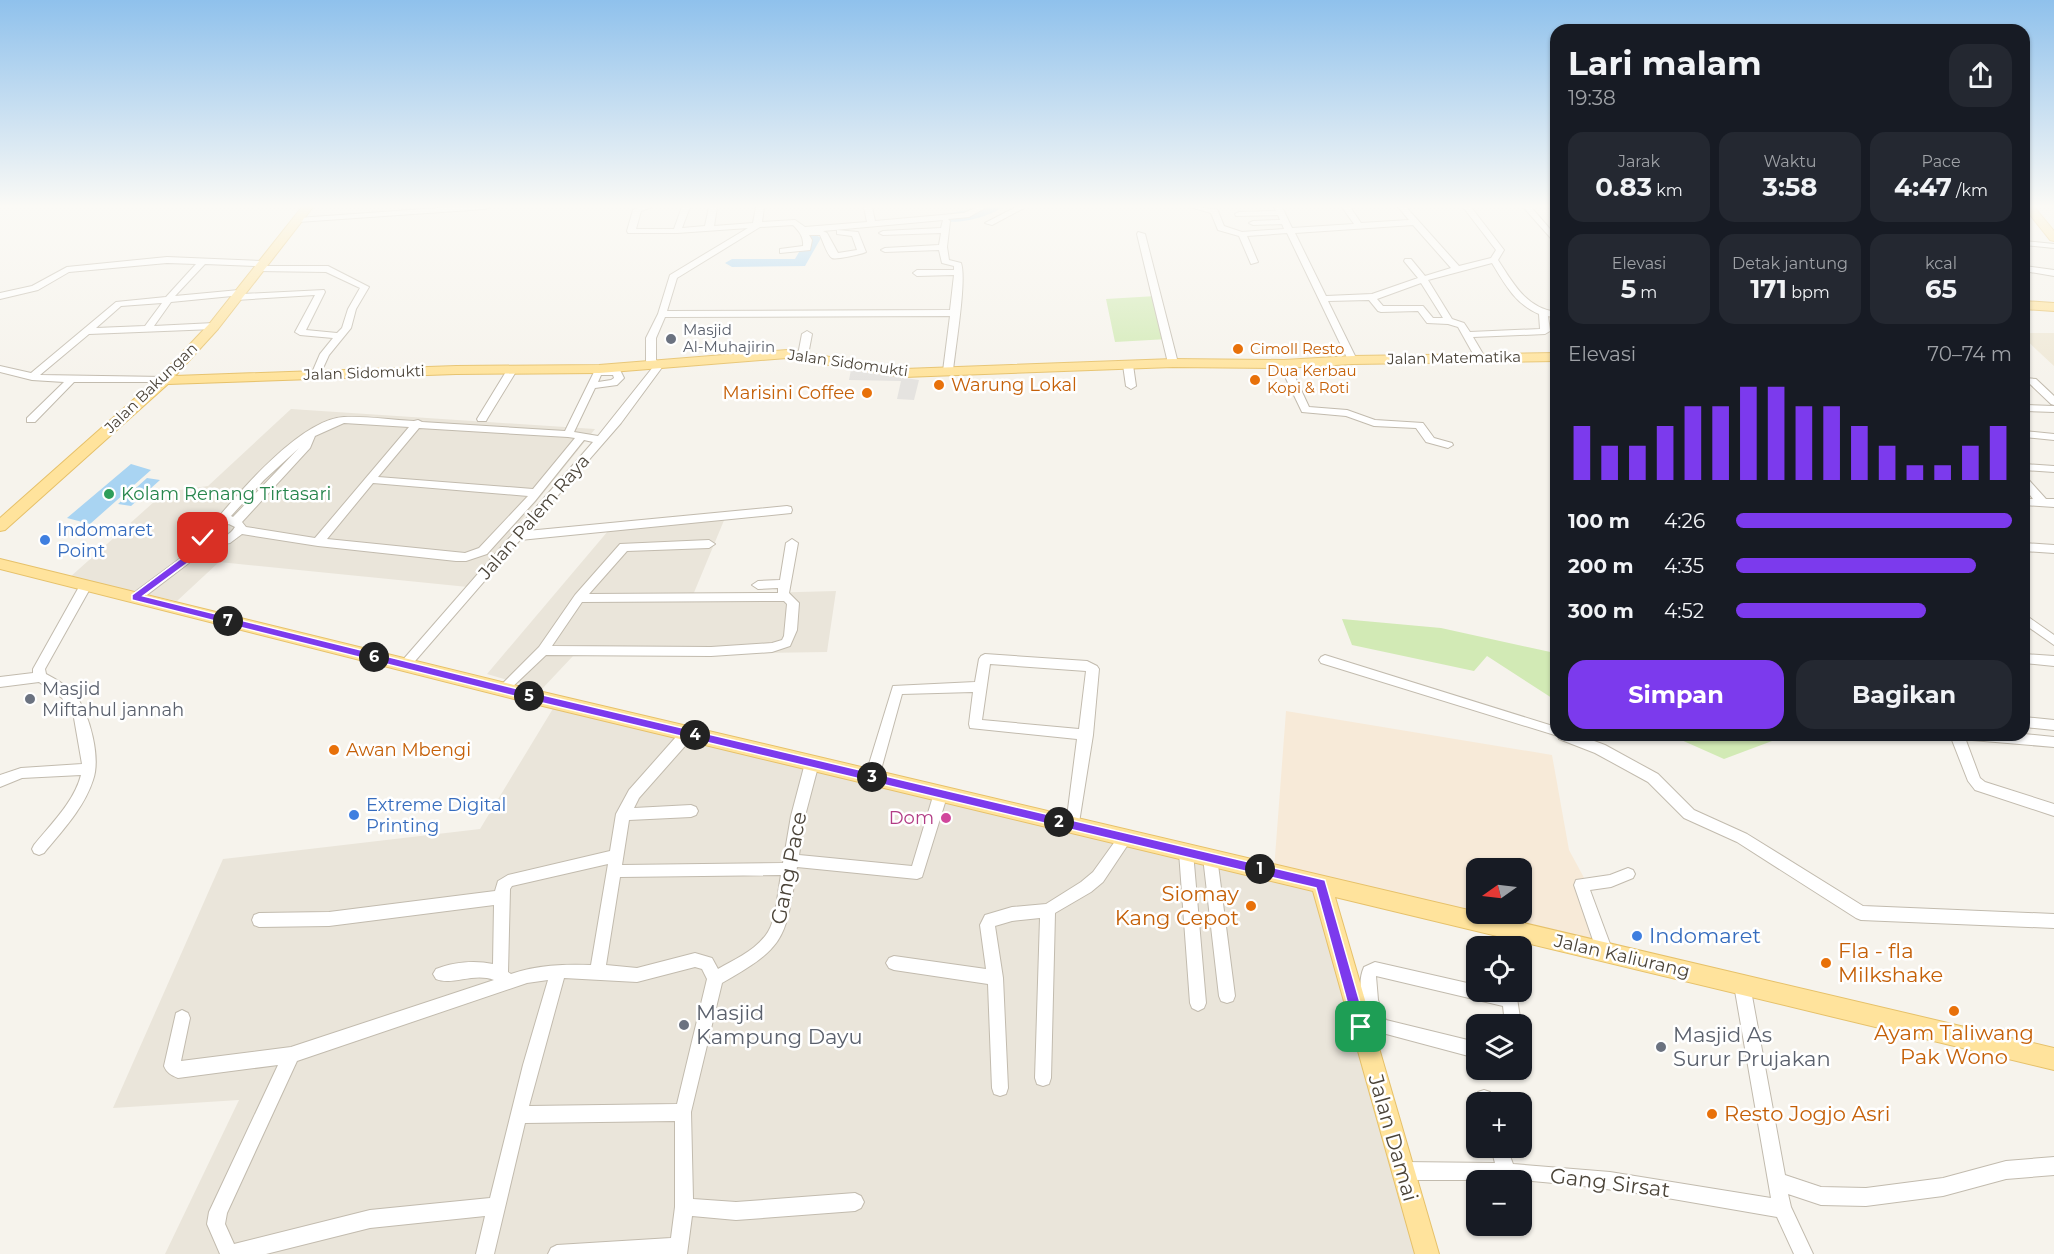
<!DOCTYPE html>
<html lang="id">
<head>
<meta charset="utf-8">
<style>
  body { margin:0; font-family:Montserrat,sans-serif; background:#242831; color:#f1f3f6; height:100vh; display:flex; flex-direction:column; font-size:22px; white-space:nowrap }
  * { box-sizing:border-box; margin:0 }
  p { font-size:20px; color:#9ea1a6 }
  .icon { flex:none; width:33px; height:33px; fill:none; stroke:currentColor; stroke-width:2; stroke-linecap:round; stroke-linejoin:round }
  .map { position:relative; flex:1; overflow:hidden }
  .drawer { position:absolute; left:1550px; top:24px; width:480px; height:717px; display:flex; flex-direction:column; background:#171b24; border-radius:18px; box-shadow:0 2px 4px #0004 }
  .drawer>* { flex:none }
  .needle { width:39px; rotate:256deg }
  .tools { position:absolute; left:1466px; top:858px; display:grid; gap:12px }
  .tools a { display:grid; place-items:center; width:66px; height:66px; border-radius:12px; background:#171b24; box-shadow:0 2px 4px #0004; font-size:30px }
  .pin { position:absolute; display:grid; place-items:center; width:51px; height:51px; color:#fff; margin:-26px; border-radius:12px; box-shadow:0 3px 9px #0006 }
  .km { position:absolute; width:30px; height:30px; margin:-15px; border-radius:50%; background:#222; color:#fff; font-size:16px; line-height:30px; text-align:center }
  .round { display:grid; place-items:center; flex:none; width:63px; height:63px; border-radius:18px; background:#242831 }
  .summary { display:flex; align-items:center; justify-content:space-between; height:102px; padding:0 18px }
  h1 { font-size:33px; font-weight:700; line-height:45px }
  .stats { display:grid; grid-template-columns:repeat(3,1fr); gap:9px; height:102px; padding:6px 18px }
  .stats div { display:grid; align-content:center; border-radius:15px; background:#242831; text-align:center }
  .stats b { font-size:26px; font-weight:700 }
  .stats small { font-size:16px; font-weight:400 }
  .stats p { font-size:16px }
  .chart { height:168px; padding:12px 18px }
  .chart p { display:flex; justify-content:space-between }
  .chart svg { width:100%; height:108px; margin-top:6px; stroke:#7c3aed; stroke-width:6 }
  .button { display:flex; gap:12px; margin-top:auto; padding:12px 18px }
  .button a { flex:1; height:69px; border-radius:18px; background:#7c3aed; color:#fff; font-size:24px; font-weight:700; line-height:69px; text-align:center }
  .button a+a { background:#242831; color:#f1f3f6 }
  ul { padding:0 18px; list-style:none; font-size:20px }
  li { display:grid; grid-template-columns:96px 72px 1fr; align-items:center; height:45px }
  li i { height:15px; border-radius:8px; background:#7c3aed }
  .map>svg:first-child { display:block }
  .residential { fill:#eae5da }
  .commercial { fill:#f7ead8; fill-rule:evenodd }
  .education { fill:#efe8d6 }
  .green { fill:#d2eab5 }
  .parking { fill:#e5e3e0 }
  .water { fill:#a9d4f2 }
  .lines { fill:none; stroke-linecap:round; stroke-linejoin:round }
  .river { fill:#a9d4f2; fill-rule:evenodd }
  .minor-casing { stroke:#c2bbae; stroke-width:2 }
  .major-casing { stroke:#e6c16a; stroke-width:2 }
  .minor { fill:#fff; fill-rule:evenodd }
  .major { fill:#ffe39c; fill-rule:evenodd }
  .route { fill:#7c3aed; stroke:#fff; stroke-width:1.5 }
  .worship-dot { fill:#6b7280; stroke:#fff; stroke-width:2 }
  .food-dot { fill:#e8710a; stroke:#fff; stroke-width:2 }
  .leisure-dot { fill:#2e9e5b; stroke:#fff; stroke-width:2 }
  .shop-dot { fill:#3f7fe0; stroke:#fff; stroke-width:2 }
  .hotel-dot { fill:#d1479c; stroke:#fff; stroke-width:2 }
  .labels { text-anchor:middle; stroke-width:5; stroke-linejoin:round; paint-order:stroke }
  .far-worship-label { font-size:15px; fill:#5b616d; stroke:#fff; text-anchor:start }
  .far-food-label { font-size:15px; fill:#c56008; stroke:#fff; text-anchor:start }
  .far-street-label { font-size:15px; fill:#4b4439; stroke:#fff }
  .food-label { font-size:18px; fill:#c56008; stroke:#fff; text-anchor:start }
  .leisure-label { font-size:18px; fill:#27864d; stroke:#fff; text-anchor:start }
  .street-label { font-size:18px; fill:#4b4439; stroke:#fff }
  .shop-label { font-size:18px; fill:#366cbe; stroke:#fff; text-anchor:start }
  .worship-label { font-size:18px; fill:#5b616d; stroke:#fff; text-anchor:start }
  .hotel-label { font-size:18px; fill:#b23c85; stroke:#fff; text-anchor:end }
  .near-street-label { font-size:21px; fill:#4b4439; stroke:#fff }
  .near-food-label { font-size:21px; fill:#c56008; stroke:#fff; text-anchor:start }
  .near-shop-label { font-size:21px; fill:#366cbe; stroke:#fff; text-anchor:start }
  .near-worship-label { font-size:21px; fill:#5b616d; stroke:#fff; text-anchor:start }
</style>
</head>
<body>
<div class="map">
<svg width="2054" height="1254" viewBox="0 0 2054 1254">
  <rect width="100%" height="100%" fill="#f6f3ec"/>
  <path class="residential" d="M291,409l304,20 -127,158 -249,-25 -42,39 -108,-23 96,-86 43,-6z
    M725,518l-32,77 143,-4 -9,61 -254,4 -32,34 -54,-16 121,-143z
    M557,702l764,182 118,370h-1274l74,-154 -126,8 110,-249 257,-30z"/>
  <path class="commercial" d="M1286,711l266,44 17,95 20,37 14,60 -329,-77zM1476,868h45v46h-45z"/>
  <path class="education" d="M2024,333h30v33l-30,-28z"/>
  <path class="green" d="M1156,296l12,43 -53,3 -9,-43z
    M1342,619l99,9 114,25v47l-68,-44 -13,15 -122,-26z
    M1670,735h118l-64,24z"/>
  <path class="parking" d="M851,370l68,10 -5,20 -17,-1 4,-18 -52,-1z"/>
  <path class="water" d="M131,464l20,6 -61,54 -23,-6z
    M147,478l13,2 -29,26 -13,-2z"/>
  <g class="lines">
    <path class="river" d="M982,207h20c-9,9 -53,21 -63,11l2,-3z
      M814,234l7,4 -16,28 -73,1 -7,-4 7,-4h63l14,-24z"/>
    <defs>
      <path id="minor" d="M452,207h37l-4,2 -187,13 -4,-2 4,-2z
        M639,207h13l-11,4 -5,18h38l8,-22h8l-8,21 23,-2 4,-19h8l-3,19 39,-3 3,-16h8l-2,15 33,-2 10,7 62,-5 -3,-15h8l3,14 89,-8 13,-6h10l-18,10 -21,2 2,2 -3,26 2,13 12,3c6,16 -6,86 -8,108l-5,3 -5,-3 7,-55 -285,1 -9,21v22l7,6 -42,57 -94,108 260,-25 4,1 1,3 -1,3 -271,27 -111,128h-8l-2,-3 2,-3 192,-220 -9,-2 -49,61 -48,53 -21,7h-10l-138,-15 -76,-12 -12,9 -19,3 -72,55h-8l-2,-3 2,-3 70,-52 -4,-8c5,-7 11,-13 19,-15 26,-31 86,-101 128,-103 23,-1 47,3 70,4l4,-1 4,2 143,9 30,-61h25l4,8 -7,7 -22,3 -21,44 24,4 55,-69 -7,-6v-23l12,-24 12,-39 78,-47 -71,5h-49l-1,-2 6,-21zM943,220l-2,8 -58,3 -4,2 4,2 58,-2 -2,12 -54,3 -4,2 4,2 54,-2 3,13 12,3v4h-37l-4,3 4,3 37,-1 -4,35 -283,1 10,-33 83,-51 33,-2c6,6 11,12 10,21l-23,3v4l30,-3 2,-10 -3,-5h11c3,6 7,20 12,23 4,2 30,-4 34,-6l-8,-20 -21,-2v4l15,2 5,14 -19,3 -11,-20 -4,-2zM601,375h12l1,3 -3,2 -13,2zM344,423l65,4 -94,111 -69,-11 -4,-5 68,-74 5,-12zM419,428l149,9 7,1 -42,51 -155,-12zM299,448l-66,69 -2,-1 33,-36zM373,483l155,13 -49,52 -14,5 -138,-14zM229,524l6,3c-6,10 -15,12 -25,11l-1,-2 9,-9z
        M1016,207h10l-34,18 -7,-2z
        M1190,207l27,2 7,17 18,6 42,-3 -2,-5 -29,1 -4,-2 4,-2 27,-1 -2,-5 -42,1 -1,-2 4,-2 37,-1 -2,-4h8l10,21 62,-4 -12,-17h8l11,16 48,-3 -11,-13h8l53,59 32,-8 5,-8 -33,-43h8l33,43 -6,10c15,23 28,48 58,52v6l-8,-2 2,15 -5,3 -72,3 13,22 -5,3 -5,-3 -18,-32 -10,-3 -21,-1 -9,-12 -37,1 -3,-1 -9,-11 -41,1 29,59 -2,2h-6l-62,-129 -40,3 11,26 -7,2 -12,-28 -21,-6 -7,-17zM1413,225l38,43 -26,8 -14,-17h-6l-1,2 14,17 -46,16 -46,2 -31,-63zM1492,263c12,20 24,42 47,51l1,15 -70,3 -6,-9 -12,-4 -24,-39zM1421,283l22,35h-10l-10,-12h-40l-6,-7z
        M1523,207h8l25,29v8z
        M1138,232l7,2 33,129 -2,2h-6l-2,-2 -31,-129z
        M2024,241l30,3v4l-30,-3z
        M167,257l95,4 3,1v4h63l41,21 -13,22 -5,19 -22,27 -10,22 -3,1 -5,-3 9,-21 13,-16 -33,-3 -5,-3 20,-37 -79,5 -4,-4 -61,6 -17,24 60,-3 5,3 -5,3 -125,5 -49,41 124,2 3,1v4h-93l-39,40h-8v-4l37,-36 -32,-2 -32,-8v-6l31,7 85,-71 50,-5 30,-33 -29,-1 -98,9 -31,18 -38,9v-6l32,-7 35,-19zM205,264l50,2v4l3,1 68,1 34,16 -12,21 -6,19 -5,5 -31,-3 19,-38 -1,-2 -81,4 -1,-3 -3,-1 -64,6zM162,303l-17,23 -49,2 25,-22z
        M2024,266l30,4v6l-30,-5z
        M807,331l5,3 -4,21 -5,3 -5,-3 4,-21z
        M1284,361l5,3 20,43 38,3 28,10 48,3 11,15 18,5 1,2 -5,3 -22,-6 -10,-14 -42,-2 -28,-10 -44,-4 -23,-48z
        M1128,362l5,3 3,21 -5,3 -5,-3 -3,-21z
        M512,367l5,3 -30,49 -1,2h-8l-1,-2 30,-49z
        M2024,378l12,1 18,17v9l-3,-1 -21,-20h-6z
        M2024,405l30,1v6l-30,-1z
        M2024,431l30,3v6l-30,-3z
        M2024,464l30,2v6l-30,-2z
        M2024,478l4,1 18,20h8v8l-30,-2v-6h9l-9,-12z
        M792,539l6,4 -9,50 10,10 -2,27 -7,16 -18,6 -61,4 -165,-1 -39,37h-8l-2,-3 42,-42 36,-52 45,-51 89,-4 6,4 -6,4 -82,3 -38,43 189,-1v-5l-20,1 -6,-4 6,-4 22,-1 6,-37zM784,601l3,3 -3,32 -2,4 -10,3 -61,4 -159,-1 30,-44z
        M2024,543l30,2v8l-30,-2z
        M86,581l6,4 -47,84 1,5c11,6 22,12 30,22 14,19 25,62 17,84 -9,28 -31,51 -49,73l-5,2 -5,-2 -2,-4 2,-4c17,-21 40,-43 47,-70l-59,3 -22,9v-12l21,-7 61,-4 -8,-46 -12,-20 -23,-16 -39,5v-10l33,-4v-4l47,-84z
        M2024,614l30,21v10l-30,-21z
        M985,654l102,7 10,5 2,3 -6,66 -15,94 -5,2 -5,-2 -2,-4 11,-86 -107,-11 -1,-4 4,-32 -71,2 -23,83 -2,4 -5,2 -5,-2 -2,-4 28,-91 82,-4 4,-23 2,-3zM990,664l96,7 -7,58 -97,-9z
        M2024,654l30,2v10l-30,-3z
        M1325,655l231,72v8h22l27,10 53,29 36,36 53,24 116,72 191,8v14l-193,-8 -5,-2 -119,-76 -53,-24 -36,-36 -53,-29 -36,-14 -1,-3 -237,-73 -2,-3 2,-3z
        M2024,717l30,3v10l-30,-3z
        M688,728l5,1 2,4 -2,4 -54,61 -5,10 57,-3 5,2 2,4 -2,4 -5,2 -62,3 -7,45 161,-2 8,-47 14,-53 2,-4 5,-1 5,1 2,4 -14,53 -6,39 113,11 22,-73 2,-4 5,-2 5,2 2,4 -26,84 -5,2 -120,-12c-12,72 -10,79 -75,116l-31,129 2,87 43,3 119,-9 6,3 3,6 -3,6 -6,3 -119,9 -44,-4 -5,38h-139l3,-6 6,-3 114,-7 4,-31v-86l-150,2 -31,131h-18l9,-38 -115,12 -104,26h-46l-13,-30 2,-12 69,-147 -100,13c-7,-3 -11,-5 -14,-12l12,-53 6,-3 6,3 2,5 -9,43 110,-14 203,-67c-20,-8 -42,6 -58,-1l-3,-5 3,-5c17,-7 39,-9 57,-5l1,-59 -165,21 -70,1 -5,-2 -2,-5 2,-5 5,-2 70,-1 166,-21 3,-10 10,-6 102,-24 6,-37 13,-24 54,-61zM608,864l-17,101c-28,-1 -54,0 -80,9l-3,-2 2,-83 2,-3zM781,875c-3,16 -4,33 -9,48 -7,23 -35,35 -54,46l-6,-11 -17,-5 -58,15 -31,-3 14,-88zM695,967l7,2 5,10 -30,125 -148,2 35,-128 73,4zM548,980l-25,85 -33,133 -120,12 -136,34 -9,-20 2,-11 70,-152 230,-78z
        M2024,734l30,3v10l-82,-7 -5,-1 -2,-4z
        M1950,735h14l16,43 5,4 69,22v12l-79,-26 -7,-9z
        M1126,831l5,2 2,4 -30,45 -12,10 -36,21 -4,165 -2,6 -6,2 -6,-2 -2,-6 5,-160 -28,3 -17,5 8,52 5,110 -2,6 -6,2 -6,-2 -2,-6 -4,-104 -94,-14 -5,-2 -3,-5 3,-5 5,-2 92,13 -6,-44 5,-10 27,-8 34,-3 35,-22 12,-10 28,-39z
        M1186,846l5,2 2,4 13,151 -2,5 -6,3 -6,-3 -2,-5 -11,-151 2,-4z
        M1210,851l5,2 2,4 18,139 -2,5 -6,2 -6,-2 -2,-5 -16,-139 2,-4z
        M1628,868l5,2 2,4 -2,4 -22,9 -21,3 23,62 -3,5 -5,2 -5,-2 -3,-5 -23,-67 2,-5 34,-5z
        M1508,922l5,2 2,5v17h-15l1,-17 2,-5z
        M1375,962l101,23v7h40l5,32h-16l-2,-18 -127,-30 2,24 8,20 90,22v16l-101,-27c-10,-18 -20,-44 -11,-64z
        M1742,978l5,2 3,5 35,190 36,12 45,1 77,-10 63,-17 48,-4v18l-48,4 -63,17 -77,10 -45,-1 -33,-11 3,13 22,47h-19l-17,-37 -133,-23 -69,-9 -54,-5h-120l-6,-3 -3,-6 3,-6 6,-3 94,1 -4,-15h16l6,16 97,8 161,26 -37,-213 3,-5z
        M1484,1090l6,2 3,10h-16l-1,-4 2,-6z"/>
      <path id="major" d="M302,207h11l-95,122 -43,47 281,-10 143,-1 188,-15 117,19 269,-10 111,1 68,-4 204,-3v8l-204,3 -68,4 -111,-1 -269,10 -117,-19 -188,15 -143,1 -288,10 -163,146 -5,1v-13l159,-141 51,-54z
        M2024,207h10l20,24v10l-4,-1z
        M2024,301l30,2v8l-30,-2z
        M0,559l526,129 1528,360v22l-719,-173 104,357h-24l-102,-363 -787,-189 -526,-133z"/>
    </defs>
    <use href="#minor" class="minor-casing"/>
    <use href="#major" class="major-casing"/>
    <use href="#minor" class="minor"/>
    <use href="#major" class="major"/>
  </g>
  <linearGradient id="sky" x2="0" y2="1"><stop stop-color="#8fc1ec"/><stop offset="0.54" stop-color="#fbfaf6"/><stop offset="1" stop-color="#fbfaf6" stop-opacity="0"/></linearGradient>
  <rect width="2054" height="382" fill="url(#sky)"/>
  <path class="route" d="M200,536h6l7,7 -1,2 -69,51 383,95 799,189 42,147 -6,7 -7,-7 -38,-139 -790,-189 -394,-99v-5l71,-53z"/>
  <g class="worship-dot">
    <circle cx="671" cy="339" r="6"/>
    <circle cx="30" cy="699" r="6"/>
    <circle cx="684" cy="1025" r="6"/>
    <circle cx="1661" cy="1047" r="6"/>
  </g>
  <g class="food-dot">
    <circle cx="1238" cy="349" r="6"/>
    <circle cx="1255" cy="380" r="6"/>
    <circle cx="939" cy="385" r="6"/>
    <circle cx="867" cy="393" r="6"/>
    <circle cx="334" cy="750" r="6"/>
    <circle cx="1251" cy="906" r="6"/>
    <circle cx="1826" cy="963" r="6"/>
    <circle cx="1954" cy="1011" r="6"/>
    <circle cx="1712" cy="1114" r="6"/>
  </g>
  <circle class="leisure-dot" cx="109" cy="494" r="6"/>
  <g class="shop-dot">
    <circle cx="45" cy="540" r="6"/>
    <circle cx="354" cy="815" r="6"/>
    <circle cx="1637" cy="936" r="6"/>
  </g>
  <circle class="hotel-dot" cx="946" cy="818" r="6"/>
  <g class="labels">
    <g class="far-worship-label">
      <text x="683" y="335">Masjid<tspan x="683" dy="17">Al-Muhajirin</tspan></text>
    </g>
    <g class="far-food-label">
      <text x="1250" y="354">Cimoll Resto</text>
      <text x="1267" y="376">Dua Kerbau<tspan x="1267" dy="17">Kopi &amp; Roti</tspan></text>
    </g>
    <g class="far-street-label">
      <text transform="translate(1454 358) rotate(-1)" y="5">Jalan Matematika</text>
      <text transform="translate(848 363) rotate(8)" y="5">Jalan Sidomukti</text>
      <text transform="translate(364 373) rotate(-2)" y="5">Jalan Sidomukti</text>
      <text transform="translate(151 388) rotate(-44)" y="5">Jalan Bakungan</text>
    </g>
    <g class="food-label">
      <text x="951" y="391">Warung Lokal</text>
      <text x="855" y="399" text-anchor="end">Marisini Coffee</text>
      <text x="346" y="756">Awan Mbengi</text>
    </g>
    <g class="leisure-label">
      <text x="121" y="500">Kolam Renang Tirtasari</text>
    </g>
    <g class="street-label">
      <text transform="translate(534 517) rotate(-49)" y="6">Jalan Palem Raya</text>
      <text transform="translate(1622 956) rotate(13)" y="6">Jalan Kaliurang</text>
    </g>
    <g class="shop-label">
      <text x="57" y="536">Indomaret<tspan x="57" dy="21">Point</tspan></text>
      <text x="366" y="811">Extreme Digital<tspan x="366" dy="21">Printing</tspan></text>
    </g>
    <g class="worship-label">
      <text x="42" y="695">Masjid<tspan x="42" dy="21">Miftahul jannah</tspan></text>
    </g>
    <g class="hotel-label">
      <text x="934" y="824">Dom</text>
    </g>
    <g class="near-street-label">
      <text transform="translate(789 868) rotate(-79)" y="7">Gang Pace</text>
      <text transform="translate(1393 1138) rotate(74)" y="7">Jalan Damai</text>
      <text transform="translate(1610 1183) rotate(7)" y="7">Gang Sirsat</text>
    </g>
    <g class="near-food-label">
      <text x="1239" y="901" text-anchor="end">Siomay<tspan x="1239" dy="24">Kang Cepot</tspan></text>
      <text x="1838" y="958">Fla - fla<tspan x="1838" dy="24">Milkshake</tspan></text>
      <text x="1954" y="1040" text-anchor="middle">Ayam Taliwang<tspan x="1954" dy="24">Pak Wono</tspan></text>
      <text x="1724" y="1121">Resto Jogjo Asri</text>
    </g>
    <g class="near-shop-label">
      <text x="1649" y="943">Indomaret</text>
    </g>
    <g class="near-worship-label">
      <text x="696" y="1020">Masjid<tspan x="696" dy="24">Kampung Dayu</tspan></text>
      <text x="1673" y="1042">Masjid As<tspan x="1673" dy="24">Surur Prujakan</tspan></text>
    </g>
  </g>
</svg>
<div class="tools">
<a><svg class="needle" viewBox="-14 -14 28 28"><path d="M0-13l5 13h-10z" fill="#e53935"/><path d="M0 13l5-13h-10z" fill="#9ea1a6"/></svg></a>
<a><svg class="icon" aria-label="locate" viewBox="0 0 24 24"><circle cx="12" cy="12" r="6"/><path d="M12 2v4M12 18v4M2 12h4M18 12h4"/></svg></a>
<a><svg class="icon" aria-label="layers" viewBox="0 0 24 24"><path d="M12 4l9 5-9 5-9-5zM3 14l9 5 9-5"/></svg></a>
<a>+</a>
<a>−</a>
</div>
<div class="pin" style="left:1361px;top:1027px;background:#1e9e55"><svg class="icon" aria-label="arrive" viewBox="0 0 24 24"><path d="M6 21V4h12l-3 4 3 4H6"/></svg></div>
<div class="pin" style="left:203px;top:538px;background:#d93025"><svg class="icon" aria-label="check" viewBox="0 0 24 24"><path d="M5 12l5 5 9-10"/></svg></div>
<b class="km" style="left:1260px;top:869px">1</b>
<b class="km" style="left:1059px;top:822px">2</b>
<b class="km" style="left:872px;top:777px">3</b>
<b class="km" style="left:695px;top:735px">4</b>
<b class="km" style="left:529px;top:696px">5</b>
<b class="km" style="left:374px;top:657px">6</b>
<b class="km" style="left:228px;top:621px">7</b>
<section class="drawer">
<div class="summary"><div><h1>Lari malam</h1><p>19:38</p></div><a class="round"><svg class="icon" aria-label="share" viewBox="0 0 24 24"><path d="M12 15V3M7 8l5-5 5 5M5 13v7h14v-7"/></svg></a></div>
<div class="stats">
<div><p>Jarak</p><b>0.83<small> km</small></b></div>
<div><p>Waktu</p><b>3:58</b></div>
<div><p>Pace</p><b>4:47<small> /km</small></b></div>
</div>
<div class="stats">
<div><p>Elevasi</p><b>5<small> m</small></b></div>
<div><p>Detak jantung</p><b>171<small> bpm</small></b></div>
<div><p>kcal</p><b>65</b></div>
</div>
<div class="chart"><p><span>Elevasi</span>70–74 m</p>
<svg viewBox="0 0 160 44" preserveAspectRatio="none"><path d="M5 44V22M15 44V30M25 44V30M35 44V22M45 44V14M55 44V14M65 44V6M75 44V6M85 44V14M95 44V14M105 44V22M115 44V30M125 44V38M135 44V38M145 44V30M155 44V22"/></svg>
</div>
<ul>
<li><b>100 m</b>4:26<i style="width:100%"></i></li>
<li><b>200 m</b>4:35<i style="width:87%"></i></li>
<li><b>300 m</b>4:52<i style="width:69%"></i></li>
</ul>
<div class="button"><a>Simpan</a><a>Bagikan</a></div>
</section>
</div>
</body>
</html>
